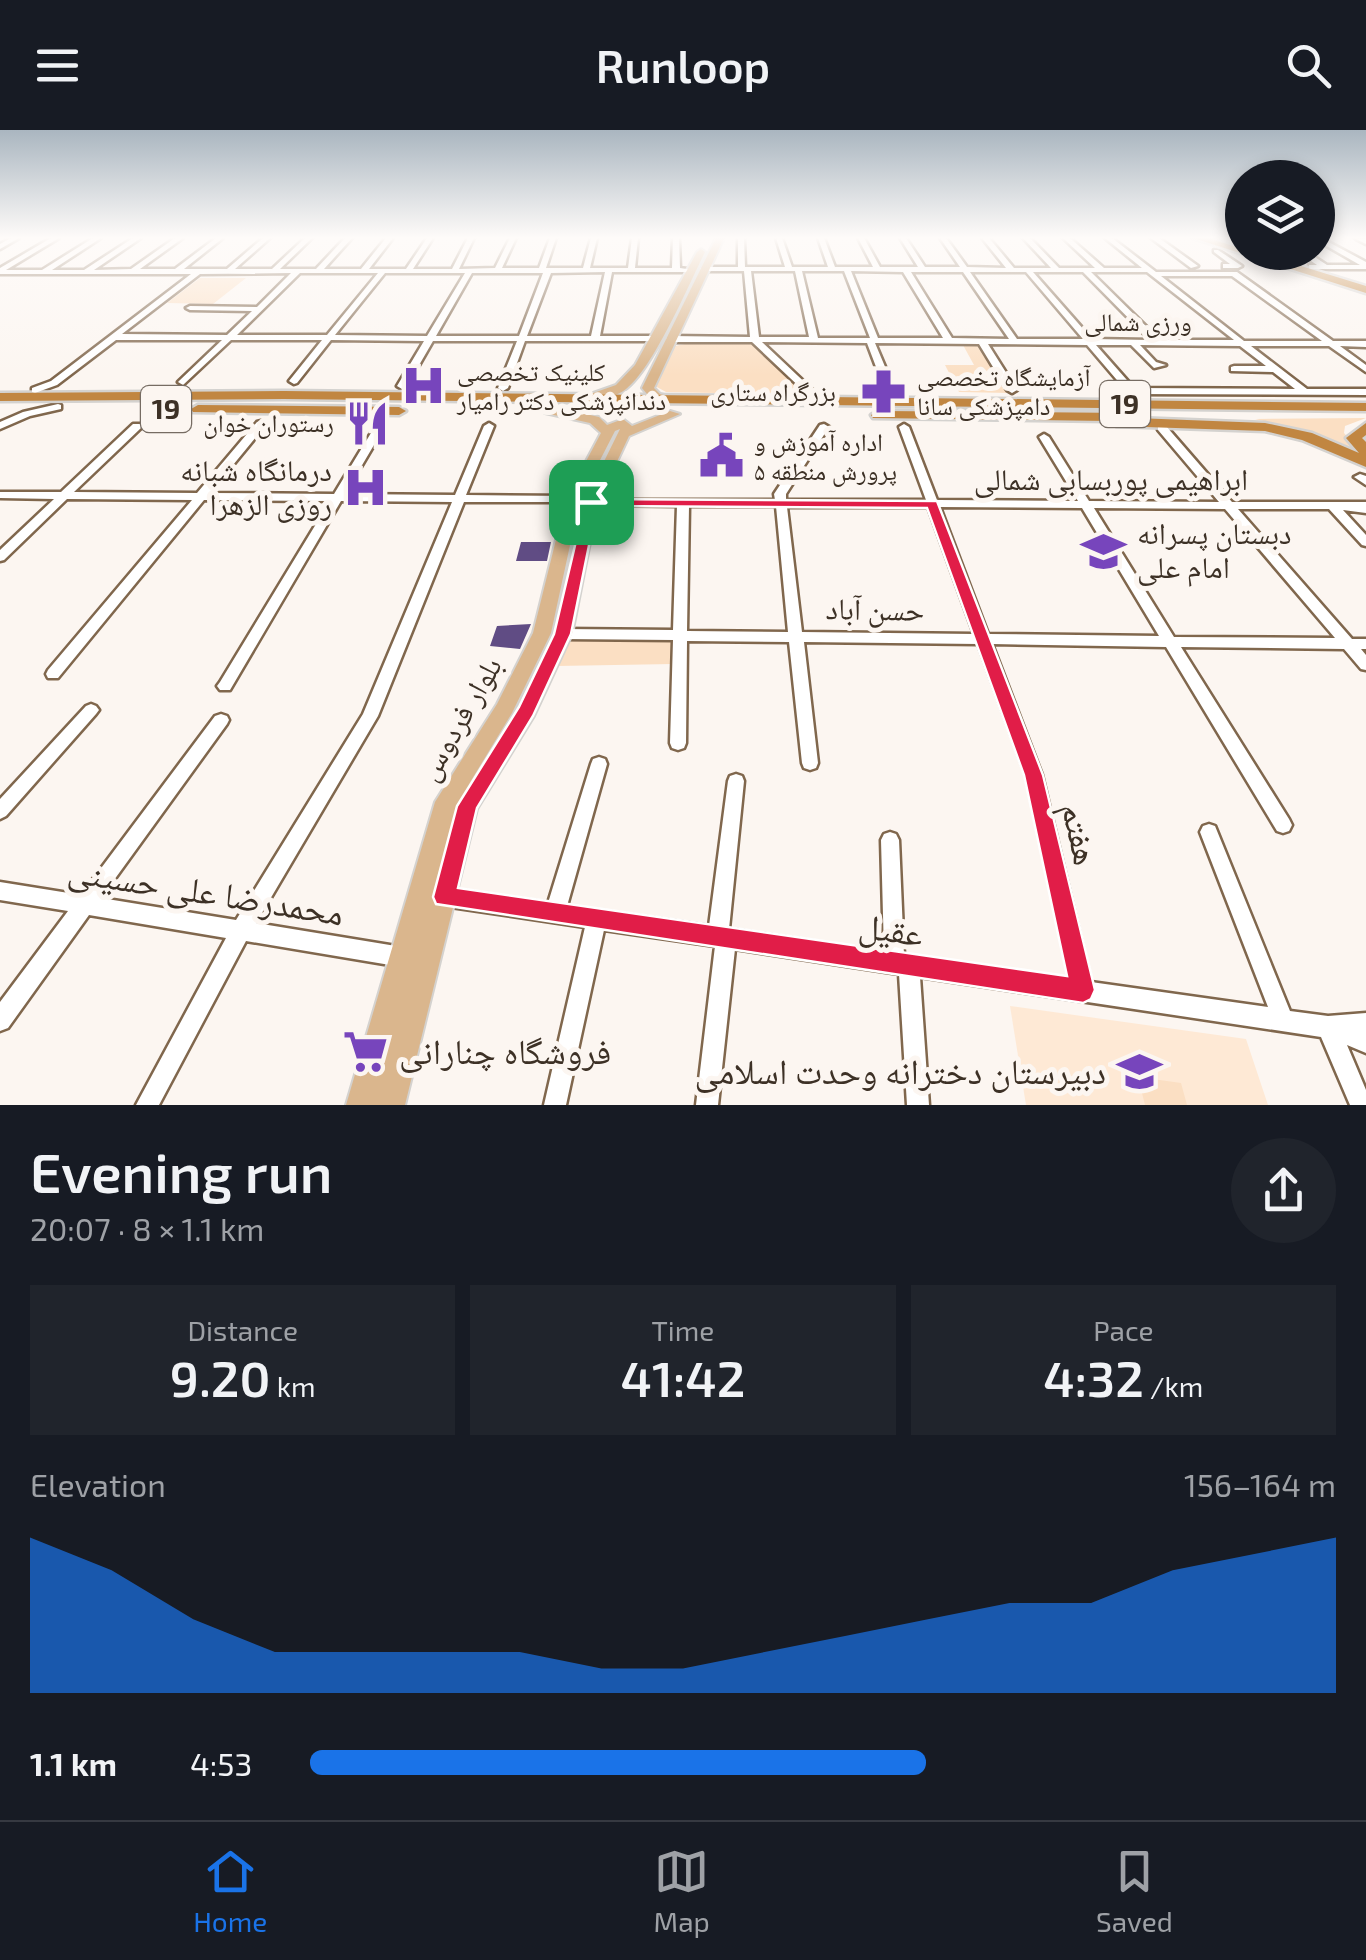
<!DOCTYPE html>
<html lang="en">
<head>
<meta charset="utf-8">
<style>
  body { margin:0; font-family:"Exo 2","Noto Naskh Arabic",sans-serif; background:#20242c; color:#f1f3f6; height:100vh; display:flex; flex-direction:column; font-size:38px; white-space:nowrap }
  * { box-sizing:border-box; margin:0 }
  p { font-size:32px; color:#9ea1a6 }
  .icon { flex:none; width:55px; height:55px; fill:none; stroke:currentColor; stroke-width:2; stroke-linecap:round; stroke-linejoin:round }
  .map { position:relative; height:975px; overflow:hidden }
  .sheet { display:flex; flex-direction:column; background:#171b24; flex:1 }
  .sheet>* { flex:none }
  .buttons { position:absolute; left:1225px; top:30px; display:grid; gap:20px }
  .buttons a { display:grid; place-items:center; width:110px; height:110px; border-radius:50%; background:#171b24; box-shadow:0 5px 15px #0003; font-size:50px }
  .pin { position:absolute; display:grid; place-items:center; width:85px; height:85px; color:#fff; margin:-42px; border-radius:20px; box-shadow:0 5px 15px #0006 }
  .round { display:grid; place-items:center; flex:none; width:105px; height:105px; border-radius:52px; background:#20242c }
  .head { display:flex; align-items:center; justify-content:space-between; height:170px; padding:0 30px }
  h1 { font-size:55px; font-weight:600; line-height:75px }
  .stats { display:grid; grid-template-columns:repeat(3,1fr); gap:15px; height:170px; padding:10px 30px }
  .stats div { display:grid; align-content:center; border-radius:0px; background:#20242c; text-align:center }
  .stats b { font-size:50px; font-weight:600 }
  .stats small { font-size:28px; font-weight:400 }
  .stats p { font-size:28px }
  .chart { height:280px; padding:20px 30px }
  .chart p { display:flex; justify-content:space-between }
  .chart svg { width:100%; height:180px; margin-top:10px; fill:#1a73e8; opacity:.7 }
  ul { padding:0 30px; list-style:none; font-size:32px }
  li { display:grid; grid-template-columns:160px 120px 1fr; align-items:center; height:75px }
  li i { height:25px; border-radius:12px; background:#1a73e8 }
  header { display:flex; justify-content:space-between; align-items:center; height:130px; padding:0 30px; background:#171b24; font-size:45px; font-weight:600 }
  .dock { display:flex; justify-content:space-around; align-items:center; height:140px; border-top:2px solid #363941; background:#171b24; font-size:28px; color:#9ea1a6 }
  .dock a { display:grid; justify-items:center; gap:5px }
  .dock .selected { color:#1a73e8 }
  .map>svg:first-child { display:block }
  .built { fill:#fee9d5 }
  .green { fill:#fbdfc3 }
  .building { fill:#604c84 }
  .lines { fill:none; stroke-linecap:round; stroke-linejoin:round }
  .minor-casing { stroke:#80674d; stroke-width:5 }
  .major-casing { stroke:#d4d2cf; stroke-width:4 }
  .highway-casing { stroke:#d4d2cf; stroke-width:5 }
  .minor { fill:#fff; fill-rule:evenodd }
  .major { fill:#dab68d; fill-rule:evenodd }
  .highway { fill:#c18641; fill-rule:evenodd }
  .route { fill:#e11d48; stroke:#fff; stroke-width:2.5; fill-rule:evenodd }
  .labels { text-anchor:middle; stroke-width:10; stroke-linejoin:round; paint-order:stroke }
  .far-street-label { font-size:25px; fill:#3d3126; stroke:#fcf6f1 }
  .far-poi-label { font-size:25px; fill:#3d3126; stroke:#fcf6f1; text-anchor:start }
  .shield { fill:#fcf6f1; stroke:#766c63; stroke-width:2.5 }
  .shield-label { font-size:28px; font-weight:bold; fill:#3d3126 }
  .poi-label { font-size:30px; fill:#3d3126; stroke:#fcf6f1; text-anchor:end }
  .street-label { font-size:30px; fill:#3d3126; stroke:#fcf6f1 }
  .near-street-label { font-size:35px; fill:#3d3126; stroke:#fcf6f1 }
  .near-poi-label { font-size:35px; fill:#3d3126; stroke:#fcf6f1; text-anchor:start }
</style>
</head>
<body>
<header><svg class="icon" aria-label="menu" viewBox="0 0 24 24"><path d="M4 6h16M4 12h16M4 18h16"/></svg>Runloop<svg class="icon" aria-label="search" viewBox="0 0 24 24"><circle cx="10" cy="10" r="6"/><path d="M15 15l6 6"/></svg></header>
<div class="map">
<svg width="1366" height="975" viewBox="0 0 1366 975">
  <rect width="100%" height="100%" fill="#fcf6f1"/>
  <path class="built" d="M1010,876l236,33 22,66h-242z"/>
  <path class="green" d="M200,148h46l-33,26 -46,-1z
    M690,213h62l55,52 -141,-3 -11,-6 20,-40z
    M963,215h17l30,48 -51,-1 -14,-27h29z
    M1366,288l-21,8 -1,7 19,21 -53,-22 -55,-13z
    M569,509l105,2 -1,23 -117,2z
    M1138,947l43,6 6,22h-42z"/>
  <path class="building" d="M521,412h30l-4,19h-31z
    M531,494l-11,25 -30,-3 7,-20z"/>
  <g class="lines">
    <defs>
      <path id="minor" d="M11,108h8l-19,11v-5z
        M51,108h8l-53,32h36l51,-32h8l-49,32h32l49,-32h8l-47,32 37,-1 44,-31h8l-43,31h35l41,-31h7l-39,31h43l36,-31h7l-35,31h37l33,-31h7l-32,31h36l29,-31h7l-28,31h37l25,-31h7l-24,31h37l21,-31h6l-20,31h39l16,-31h6l-15,31 36,-1 15,-30h6l-14,30h37l11,-30h6l-10,30h37l8,-30h6l-7,30h38l4,-30h6l-3,30h37l1,-30h6l1,30 14,2 -4,2h-78l-12,64h53l3,1v4h-131l-17,47 -5,3 -5,-3 19,-47h-84l-26,45 -5,3 -5,-3 27,-45 -93,-1 -34,43 -3,1 -5,-3 33,-41h-91l-48,45 -5,-3 2,-2 42,-40h-106l-59,45 -22,8 -3,-1v-4l19,-7 140,-107h-191v-6zM605,142l-14,64h-64l24,-63zM291,143l-34,34 -67,-1 -4,2 4,2 62,1 -25,24 -105,-1 78,-60zM300,143h78l-51,62h-90zM385,143h80l-38,63 -92,-1zM472,143h71l-24,63h-83z
        M738,108h6l1,29h40l-9,-29h6l10,29h36l-10,-29h6l11,29h38l-15,-29h6l16,29h38l-18,-29h6l19,29h35l-20,-29h6l21,29 39,1 -24,-30h7l25,30h37l-28,-30h7l29,30h36l-32,-30h7l34,30h38l-37,-30h7l44,34h81l96,69h33v6l-26,-1 26,19v7l-37,-26h-78l56,43h59v6l-235,-1 -3,-1 -41,-48 -99,-1 29,46 -5,3 -5,-3 -28,-46 -104,-1 19,45 -5,3 -5,-3 -17,-45 -105,-1 53,50 -8,2 -55,-52h-82l-4,-3 4,-3 80,1 -6,-66h-40l-4,-2 4,-2h34zM751,141h44l14,66h-50zM802,141h42l26,67h-52zM851,141l52,1 40,66h-65zM911,142h52l46,67 -57,-1zM970,142h56l57,67h-66zM1033,142h50l67,68 -58,-1zM1091,142h56l87,68h-74zM1161,146h71l90,65h-78zM1096,215h35l23,23 12,-3 -10,-3 -16,-17 100,1 26,20h-32l-3,1v4l42,1 22,17 -161,-1z
        M1151,108h8l39,28 -7,2z
        M1234,108h7l1,6z
        M1318,108h3l45,24v7h-57v-4h8l-19,-13h9l20,13h33l-42,-24z
        M1355,108l11,1v5l-10,-5z
        M1214,120h4l24,16 -4,2h-15v-4h7l-16,-12z
        M58,274l3,1v4l-31,7 -30,13v-7l23,-10z
        M261,291l5,3 -1,2 -55,67 124,1 40,-66 5,-3 5,3 -39,66 110,1 29,-69 5,-3 5,3 -28,69 107,1 6,3 -6,3h-109l-86,214 -122,207 146,24 7,3 3,7 -3,7 -7,3 -156,-26 -87,164h-23l90,-167 -137,-23 -81,113 -8,3v-29l68,-91 -68,-11v-18l81,13 134,-179 6,-2 6,2 2,4 -2,4 -126,174 135,22 127,-206 89,-212 -111,-1 -111,189h-10l-3,-4 3,-4 110,-181 -126,-1 -146,178h-10l-2,-4 2,-4 144,-170 -125,-1 -63,61 -4,1v-11l54,-51 -54,-1v-6h61l72,-68h8v4l-67,64 123,1 60,-71z
        M824,294l5,3 -43,67v6h140l-27,-73 5,-3 5,3 28,73 141,1 -39,-64 5,-3 5,3 40,64 130,1 -61,-72v-4h8l66,76h134v11l-23,-3 23,25v11l-4,-1 -33,-36h-91l114,130h14v10h-5l5,6v15l-5,-1 -17,-20 -163,-2 108,172 3,6 -3,6 -6,2 -6,-2 -111,-184 -174,-3 50,131 49,207 177,25 -68,-175 3,-6 6,-2 6,2 75,185 38,5 38,-3v40l-19,-8 19,45v15h-16l-29,-68 -401,-60 9,128h-22l-8,-131 -164,-25 -17,156h-22l19,-159 -111,-16 -38,175h-22l41,-178 -141,-21 -7,-3 -3,-6 3,-6 7,-3 104,15 43,-139 2,-5 6,-2 6,2 2,5 -40,142 142,20 19,-145 2,-5 6,-2 6,2 2,5 -15,148 155,23 -3,-112 3,-6 6,-2 6,2 3,6 5,115 166,24 -44,-204 -48,-131 -174,-2 14,121 -2,5 -6,2 -6,-2 -2,-5 -13,-121 -102,-1 -1,102 -2,5 -6,2 -6,-2 -2,-5 3,-103 -110,-1 -7,-5 7,-5 110,1 4,-124 -86,-1 -6,-3 2,-2h188l-1,-6 46,-69zM689,376h87l12,126 -101,-1zM787,377h141l46,127 -172,-2zM940,377l142,1 77,128 -171,-2zM1094,378l131,1 110,129 -161,-1z
        M1360,344l6,2v9l-12,-8z
        M91,574l5,2 3,4 -3,4 -90,102 -6,3v-20l86,-93z"/>
      <path id="major" d="M716,108h8l-70,150 6,6 19,5 -6,4 -21,-3 -10,-12z
        M701,119l4,3c-17,34 -51,115 -79,137 -10,8 -32,14 -44,14v-6l34,-12 19,-20 62,-113z
        M549,276l50,11 8,8 16,-6 9,7 38,-15 10,3 -51,22 -31,66 -26,132 -38,82 -57,93 -72,296h-59l89,-303 62,-98 36,-71 33,-134 35,-66 -11,-10 -45,-10v-6zM620,299l-36,73 -30,132 -35,73 -53,82 46,-76 39,-80 29,-134 35,-68z"/>
      <path id="highway" d="M1193,108h16l33,11v3h13l111,34v7z
        M284,261l1082,12v8l-1082,-12 -284,2v-8z
        M198,275l201,2 7,4 -7,4 -206,-3 -2,-3z
        M878,281l251,2 6,5 130,5 47,10 47,20 -13,-15 20,-15v12l-4,3 4,4v25l-64,-27 -37,-9 -149,-5 -7,-5 -236,-3 -2,-3z"/>
    </defs>
    <use href="#minor" class="minor-casing"/>
    <use href="#major" class="major-casing"/>
    <use href="#highway" class="highway-casing"/>
    <use href="#minor" class="minor"/>
    <use href="#major" class="major"/>
    <use href="#highway" class="highway"/>
  </g>
  <linearGradient id="sky" x2="0" y2="1"><stop stop-color="#aab6c0"/><stop offset="0.44" stop-color="#fefbf9"/><stop offset="1" stop-color="#fefbf9" stop-opacity="0"/></linearGradient>
  <rect width="1366" height="245" fill="url(#sky)"/>
  <path class="route" d="M586,369l351,2 106,274 52,215 -4,9 -8,4 -647,-99 -3,-7 24,-91 62,-99 35,-73zM597,376l330,2 97,267 43,201 -609,-88 19,-80 56,-92 38,-82z"/>
  <defs>
    <symbol id="hospital-bare" viewBox="-9 -9 18 18"><path d="M-5-5h3v3.5h4V-5h3V5h-3V1.5h-4V5h-3Z" fill="#7745bc" stroke="#fcf6f1" stroke-width="2.5" paint-order="stroke"/></symbol>
    <symbol id="pharmacy-bare" viewBox="-9 -9 18 18"><path d="M-2-6h4v4h4v4h-4v4h-4v-4h-4v-4h4Z" fill="#7745bc" stroke="#fcf6f1" stroke-width="2.5" paint-order="stroke"/></symbol>
    <symbol id="restaurant-bare" viewBox="-9 -9 18 18"><path d="M-5-6h1v4h1v-4h1v4h1v-4h1v5L-1.5 .5V6h-2V.5L-5-1ZM5-6V6H3V1.5H1.5Q1.5-4 5-6Z" fill="#7745bc" stroke="#fcf6f1" stroke-width="2.5" paint-order="stroke"/></symbol>
    <symbol id="civic-bare" viewBox="-9 -9 18 18"><path d="M-.6-6.5H3V-4.5H.6V-3L4-1V1h2V6H-6V1h2V-1L-.6-3ZM-1.2 2.5V6h2.4V2.5Z" fill="#7745bc" stroke="#fcf6f1" stroke-width="2.5" paint-order="stroke"/></symbol>
    <symbol id="school-bare" viewBox="-9 -9 18 18"><path d="M0-5L7-2L0 1L-7-2ZM-4 1L0 2.5L4 1V4Q0 6-4 4Z" fill="#7745bc" stroke="#fcf6f1" stroke-width="2.5" paint-order="stroke"/></symbol>
    <symbol id="supermarket-bare" viewBox="-9 -9 18 18"><path d="M-6-5.5h2.5l.6 2H6L4.5 2H-2.5L-4.4-4H-6ZM-1.5 3.2a1.3 1.3 0 1 0 .1 0ZM3 3.2a1.3 1.3 0 1 0 .1 0Z" fill="#7745bc" stroke="#fcf6f1" stroke-width="2.5" paint-order="stroke"/></symbol>
  </defs>
  <g fill-rule="evenodd">
    <use href="#hospital-bare" x="392" y="224" width="63" height="63"/>
    <use href="#pharmacy-bare" x="852" y="230" width="63" height="63"/>
    <use href="#restaurant-bare" x="336" y="262" width="63" height="63"/>
    <use href="#civic-bare" x="690" y="294" width="63" height="63"/>
    <use href="#hospital-bare" x="334" y="326" width="63" height="63"/>
    <use href="#school-bare" x="1072" y="390" width="63" height="63"/>
    <use href="#supermarket-bare" x="334" y="890" width="63" height="63"/>
    <use href="#school-bare" x="1108" y="910" width="63" height="63"/>
  </g>
  <g class="labels">
    <g class="far-street-label">
      <text x="1138" y="201">ورزی شمالی</text>
      <text x="773" y="271">بزرگراه ستاری</text>
    </g>
    <g class="far-poi-label">
      <text x="457" y="251">کلینیک تخصصی<tspan x="457" dy="29">دندانپزشکی دکتر رامیار</tspan></text>
      <text x="917" y="256">آزمایشگاه تخصصی<tspan x="917" dy="29">دامپزشکی سانا</tspan></text>
      <text x="334" y="302" text-anchor="end">رستوران خوان</text>
      <text x="754" y="321">اداره آموزش و<tspan x="754" dy="29">پرورش منطقه ۵</tspan></text>
    </g>
    <g class="shield">
      <rect x="1100" y="251" width="50" height="46" rx="8"/>
      <rect x="141" y="256" width="50" height="46" rx="8"/>
    </g>
    <g class="shield-label">
      <text x="1125" y="284">19</text>
      <text x="166" y="289">19</text>
    </g>
    <g class="poi-label">
      <text x="332" y="351">درمانگاه شبانه<tspan x="332" dy="34">روزی الزهرا</tspan></text>
      <text x="1137" y="414" text-anchor="start">دبستان پسرانه<tspan x="1137" dy="34">امام علی</tspan></text>
    </g>
    <g class="street-label">
      <text x="1111" y="360">ابراهیمی پوربسابی شمالی</text>
      <text transform="translate(875 480) rotate(1)" y="10">حسن آباد</text>
      <text transform="translate(460 589) rotate(-60)" y="10">بلوار فردوس</text>
    </g>
    <g class="near-street-label">
      <text transform="translate(1080 704) rotate(77)" y="12">هفتم</text>
      <text transform="translate(206 762) rotate(9)" y="12">محمدرضا علی حسینی</text>
      <text transform="translate(891 800) rotate(8)" y="12">عقیل</text>
    </g>
    <g class="near-poi-label">
      <text x="399" y="934">فروشگاه چنارانی</text>
      <text x="1106" y="954" text-anchor="end">دبیرستان دخترانه وحدت اسلامی</text>
    </g>
  </g>
</svg>
<div class="buttons">
<a><svg class="icon" aria-label="layers" viewBox="0 0 24 24"><path d="M12 4l9 5-9 5-9-5zM3 14l9 5 9-5"/></svg></a>
</div>
<div class="pin" style="left:591px;top:372px;background:#1e9e55"><svg class="icon" aria-label="arrive" viewBox="0 0 24 24"><path d="M6 21V4h12l-3 4 3 4H6"/></svg></div>
</div>
<section class="sheet">
<div class="head"><div><h1>Evening run</h1><p>20:07 · 8 × 1.1 km</p></div><a class="round"><svg class="icon" aria-label="share" viewBox="0 0 24 24"><path d="M12 15V3M7 8l5-5 5 5M5 13v7h14v-7"/></svg></a></div>
<div class="stats">
<div><p>Distance</p><b>9.20<small> km</small></b></div>
<div><p>Time</p><b>41:42</b></div>
<div><p>Pace</p><b>4:32<small> /km</small></b></div>
</div>
<div class="chart"><p><span>Elevation</span>156–164 m</p>
<svg viewBox="0 0 160 44" preserveAspectRatio="none"><path d="M0 44V6L10 14L20 26L30 34L40 34L50 34L60 34L70 38L80 38L90 34L100 30L110 26L120 22L130 22L140 14L150 10L160 6V44z"/></svg>
</div>
<ul>
<li><b>1.1 km</b>4:53<i style="width:60%"></i></li>
</ul>
</section>
<nav class="dock">
<a class="selected"><svg class="icon" aria-label="home" viewBox="0 0 24 24"><path d="M3 11l9-7 9 7M6 9v11h12V9"/></svg>Home</a>
<a><svg class="icon" aria-label="map" viewBox="0 0 24 24"><path d="M3 6l6-2 6 2 6-2v14l-6 2-6-2-6 2zM9 4v14M15 6v14"/></svg>Map</a>
<a><svg class="icon" aria-label="saved" viewBox="0 0 24 24"><path d="M7 4h10v16l-5-4-5 4z"/></svg>Saved</a>
</nav>
</body>
</html>
